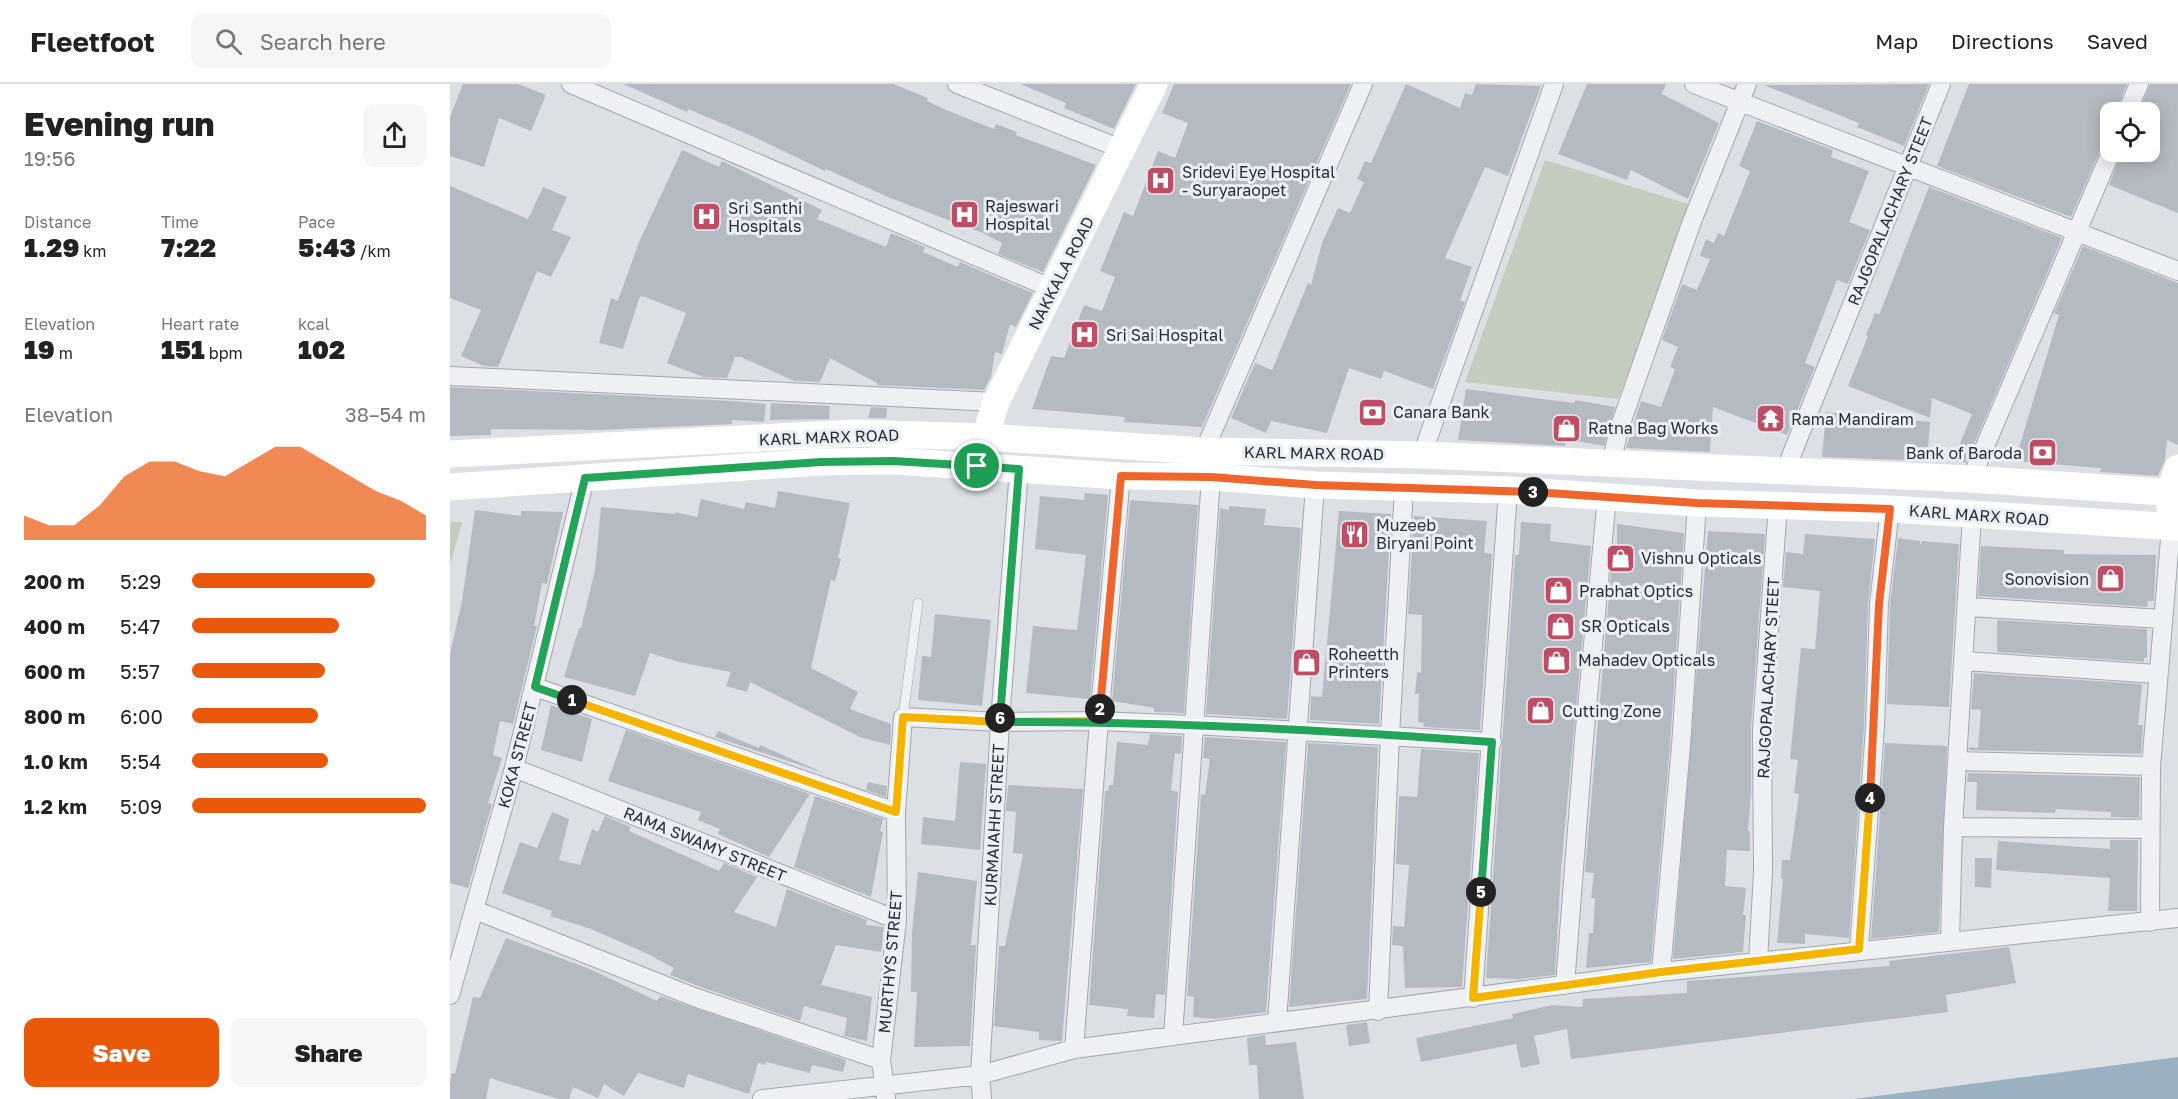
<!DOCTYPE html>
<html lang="en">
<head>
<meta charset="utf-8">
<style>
  body { margin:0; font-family:"Golos Text",sans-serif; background:#f6f6f6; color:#222; height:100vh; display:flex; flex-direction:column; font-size:22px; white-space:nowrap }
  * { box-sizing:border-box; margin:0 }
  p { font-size:20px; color:#767676 }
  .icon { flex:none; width:33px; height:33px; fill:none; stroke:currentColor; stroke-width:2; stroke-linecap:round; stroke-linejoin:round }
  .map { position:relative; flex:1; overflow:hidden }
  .side { display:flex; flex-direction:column; background:#fff; width:450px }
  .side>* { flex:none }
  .controls { position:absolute; left:1650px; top:18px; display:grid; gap:12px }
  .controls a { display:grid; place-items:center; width:60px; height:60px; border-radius:12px; background:#fff; box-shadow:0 3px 15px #0003; font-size:30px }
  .pin { position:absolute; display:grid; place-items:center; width:51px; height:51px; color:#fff; margin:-26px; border:3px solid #fff; border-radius:50%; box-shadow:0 2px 6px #0007 }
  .km { position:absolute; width:30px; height:30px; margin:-15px; border-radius:50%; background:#222; color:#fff; font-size:16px; line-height:30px; text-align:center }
  .round { display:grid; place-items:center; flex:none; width:63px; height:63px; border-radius:12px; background:#f6f6f6 }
  .head { display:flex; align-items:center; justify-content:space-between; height:102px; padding:0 24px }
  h1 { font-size:33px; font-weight:800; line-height:45px }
  .figures { display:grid; grid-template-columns:repeat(3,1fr); gap:9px; height:102px; padding:6px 24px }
  .figures div { display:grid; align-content:center }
  .figures b { font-size:26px; font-weight:800 }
  .figures small { font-size:16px; font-weight:400 }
  .figures p { font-size:16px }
  .chart { height:168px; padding:12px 24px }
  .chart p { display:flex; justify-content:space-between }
  .chart svg { width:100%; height:108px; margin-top:6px; fill:#ea580c; opacity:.7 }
  .button { display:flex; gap:12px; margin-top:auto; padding:12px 24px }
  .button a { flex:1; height:69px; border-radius:12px; background:#ea580c; color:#fff; font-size:24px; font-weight:800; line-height:69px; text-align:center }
  .button a+a { background:#f6f6f6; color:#222 }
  ul { padding:0 24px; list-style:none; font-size:20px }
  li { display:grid; grid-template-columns:96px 72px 1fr; align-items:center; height:45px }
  li i { height:15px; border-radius:8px; background:#ea580c }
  header { display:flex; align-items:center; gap:36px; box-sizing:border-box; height:84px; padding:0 30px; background:#fff; border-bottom:2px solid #e0e0e0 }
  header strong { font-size:28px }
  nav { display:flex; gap:33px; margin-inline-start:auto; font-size:21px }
  .search { width:420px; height:54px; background:#f6f6f6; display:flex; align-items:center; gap:15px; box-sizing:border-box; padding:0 21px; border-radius:12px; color:#767676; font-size:22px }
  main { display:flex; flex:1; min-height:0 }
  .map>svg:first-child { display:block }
  .green { fill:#c3cdbe }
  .water { fill:#9bb0c1 }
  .building { fill:#b4bac1 }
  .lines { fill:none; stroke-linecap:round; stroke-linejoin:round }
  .lane-casing { stroke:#a2a7ad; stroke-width:10 }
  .street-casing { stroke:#a2a7ad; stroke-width:20 }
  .lane { stroke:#eef0f3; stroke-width:9 }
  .street { stroke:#eef0f3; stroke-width:18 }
  .secondary { stroke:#fff; stroke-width:27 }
  .split-1-casing { stroke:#fff; stroke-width:12 }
  .split-2-casing { stroke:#fff; stroke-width:12 }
  .split-3-casing { stroke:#fff; stroke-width:12 }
  .split-4-casing { stroke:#fff; stroke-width:12 }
  .split-5-casing { stroke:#fff; stroke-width:12 }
  .split-6-casing { stroke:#fff; stroke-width:12 }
  .split-7-casing { stroke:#fff; stroke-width:12 }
  .split-1 { stroke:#22a559; stroke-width:8 }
  .split-2 { stroke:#f5b400; stroke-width:8 }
  .split-3 { stroke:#f0652b; stroke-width:8 }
  .split-4 { stroke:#f0652b; stroke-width:8 }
  .split-5 { stroke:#f5b400; stroke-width:8 }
  .split-6 { stroke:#22a559; stroke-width:8 }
  .split-7 { stroke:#22a559; stroke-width:8 }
  .labels { text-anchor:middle; stroke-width:6; stroke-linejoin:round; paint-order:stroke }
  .poi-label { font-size:16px; fill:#282f39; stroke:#ebeff3; text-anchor:start }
  .street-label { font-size:16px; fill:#282f39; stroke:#ebeff3 }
</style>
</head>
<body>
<header>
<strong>Fleetfoot</strong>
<div class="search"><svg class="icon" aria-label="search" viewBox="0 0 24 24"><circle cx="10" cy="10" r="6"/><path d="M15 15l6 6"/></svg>Search here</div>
<nav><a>Map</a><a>Directions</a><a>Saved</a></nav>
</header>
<main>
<section class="side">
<div class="head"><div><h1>Evening run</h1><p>19:56</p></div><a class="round"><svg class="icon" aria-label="share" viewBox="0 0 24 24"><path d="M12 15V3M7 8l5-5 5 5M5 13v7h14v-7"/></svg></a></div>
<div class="figures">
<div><p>Distance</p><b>1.29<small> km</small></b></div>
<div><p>Time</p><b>7:22</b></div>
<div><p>Pace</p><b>5:43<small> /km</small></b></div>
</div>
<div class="figures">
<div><p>Elevation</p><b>19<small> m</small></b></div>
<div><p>Heart rate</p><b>151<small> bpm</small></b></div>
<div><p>kcal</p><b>102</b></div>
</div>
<div class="chart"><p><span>Elevation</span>38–54 m</p>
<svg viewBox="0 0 160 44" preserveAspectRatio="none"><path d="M0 44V34L10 38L20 38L30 30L40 18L50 12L60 12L70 16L80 18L90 12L100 6L110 6L120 12L130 18L140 24L150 28L160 34V44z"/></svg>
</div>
<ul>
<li><b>200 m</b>5:29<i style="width:78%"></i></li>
<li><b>400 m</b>5:47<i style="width:63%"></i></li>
<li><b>600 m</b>5:57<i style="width:57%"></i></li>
<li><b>800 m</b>6:00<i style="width:54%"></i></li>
<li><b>1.0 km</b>5:54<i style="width:58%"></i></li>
<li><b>1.2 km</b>5:09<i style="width:100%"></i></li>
</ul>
<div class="button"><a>Save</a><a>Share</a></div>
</section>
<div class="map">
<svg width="1728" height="1015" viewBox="0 0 1728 1015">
  <rect width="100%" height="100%" fill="#dce0e4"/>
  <path class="green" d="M1095,76l150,46 -77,193 -153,-17z
    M0,438h12l-12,43z"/>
  <path class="water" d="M1728,973v42h-324z"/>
  <path class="building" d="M13,0h55l28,11 -15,36 -32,-13 -15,49 -34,-11v-39z
    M173,0h270l35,14 -1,3 19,9 48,19 2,-5 21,8 -1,3 80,30 -53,107 -45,-18 4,-11 -19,-10 -93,-35 -64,-29 -1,2 -73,-35 -64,-27 -1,3z
    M570,0h116l-22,45 -50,-21 2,-5z
    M724,0h177l-149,343 -78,-5 1,-5 -93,-8 19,-53 13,2 20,-53 18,6 13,-34 -15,-6 24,-59 9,4 25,-65 17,7 13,-35 -26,-10z
    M956,0l54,24 5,-15 7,2 4,-11 65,2 -33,90 -23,-9 -40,91 27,9 -12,33 5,2 -32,87 -49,-18 -3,8 -32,-11 -22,65 -56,-12 -5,12 -35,-15 24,-55 17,7 36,-87 3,2 11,-42 16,-35 12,5 14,-31 -7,-3 8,-18 6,2z
    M1137,0h79l-4,10 57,29 -31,76 -57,-29 -4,10 -69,-26z
    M1479,0l-25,62 -47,-19 2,-4 -95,-38z
    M1519,0h158l-11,27 -6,-2v23l-9,16 -30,69 -134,-51z
    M1700,0h28v129l-69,-28 13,-33h28v-40h-11z
    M1307,37l76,29 -2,7 38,14 -20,51 21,8 -22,54 -11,-4 -32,83 10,4 -28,68 -74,-28 -3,45 -84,-4 15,-47 20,6 14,-38 -5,-2 8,-20 -16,-7 20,-56 15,6 13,-31 -10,-3 6,-17 8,4 4,-10 6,3 26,-65 -11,-5z
    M232,66l37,17 3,-6 100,49 -5,9 69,28 5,-14 34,14 -2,5 35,15 2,-5 73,31 -17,34 -6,-3 -8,30 -7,-2 -4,25 -7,13 -107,-5v-2l-47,-25 -10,24 -26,-1 -53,-24h-6l-8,21 -24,-1 -36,-14 19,-50 -41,-16 -5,-1 -17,53 -24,-6 12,-45 7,3 21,-59z
    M0,102l78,33 15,-32 24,10 -15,33 19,7 -20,40 -14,-6 -39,96 -14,-1 -23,-10 20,-46 -31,-12z
    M1479,103l133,51 -96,225 -12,-4 18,-45 -40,-16 -2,20 -82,-32 20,-50 -2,-1 9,-22 4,2z
    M1633,162l95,37v162l-11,-5 -2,20 -7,16 -58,-4 1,-4 -86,-7 44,-146 -5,-2z
    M0,303l283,14 33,3 -2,18 -32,-2v4l-132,6 -109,-1v6l-41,1z
    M1016,305l108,14 1,-3 40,7 -11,39 -38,-7 -1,7 -107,-6z
    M321,319l59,3 -1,13 -59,1z
    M421,323l16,1 -1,10h-18z
    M1376,328l104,10 -3,39 -105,-4z
    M328,407l72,12 -12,55 3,1 -6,22 -4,-1 -20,88 47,24 -8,17 41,15 -1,21 -30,-8 -110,-55 -3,10 -21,-6 5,-14 -52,-10 -29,-9 -15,43 -71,-19 15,-49h2l14,-58 6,-63 74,7v-2l22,5 4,-18 43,10 2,-7 29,6z
    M635,409l23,2 -18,204 -64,-6 7,-67 44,4 9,-75 -51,-6 5,-53 44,4z
    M680,416l68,5 -14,208 -30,-1v-4l-42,-7z
    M779,422l37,3 -2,16 37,3 -14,191 -81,-5 14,-206 9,2z
    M25,426l46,6v-5l42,1 -16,72 -5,-1 -8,43h3l-24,98 -13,-3 -7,34 9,3 -14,45 4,1 -24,84 -18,-5v-229l12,-53z
    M889,427l52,3 -12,210 -69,-4 1,-24 11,1z
    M964,432l73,5 -3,32 8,1 -12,176 -57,-3 1,-4 -6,-1 1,-28h-4l2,-22 4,1 1,-58 -14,-1z
    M1071,438l30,2 -1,17 41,5 -30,324 -6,105 -36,4 -33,-1 29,-423h4z
    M1167,440l67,9 -14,212 -19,217 -65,6 3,-35h4l2,-35h-4l3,-25 -9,-1 28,-323 4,1z
    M1258,447l57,3 -14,194v64l-3,39h2v20l-23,-1 -2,36 21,2 -3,27h3l-3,37 -70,7z
    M1355,450l70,5 -7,65 -4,122 -15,212 -44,-4v10l-28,-1 6,-64 -2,-1 1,-18h8l9,-66 -5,-1 4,-33 -8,-1 11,-111 14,1 5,-58 -37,-4 3,-35 17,2z
    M1448,454l22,3v4l2,-4 37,3 -10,163 -62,-3 3,-99z
    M1531,462l83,4v4l92,1 -2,46h-6l-1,6 -169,-11z
    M485,530l56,6 -9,86 -64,-6 4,-44 9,1z
    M1547,536l150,9v29h-3v4l-147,-10z
    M1524,589l168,11 -4,41h5l-2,29 -172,-4v-3l9,1 3,-38 -10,-1z
    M101,621l41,14 -10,43 -41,-12z
    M176,646l184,64 -41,63 -51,-23 2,-5 -22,-9 3,-8 -93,-31z
    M268,647l41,17 1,-3 64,28 -109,-36z
    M700,650l32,2 -1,18 -6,-1 -4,37 7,2 -13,203 -9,-1 -2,24 -27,-2 1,-7 -39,-4 16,-214h3l1,-6h4l4,-43 31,3z
    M755,653l81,5 -20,270 -50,7 -23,-2 1,-20 -7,-1 14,-202 4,1 5,-36 -7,-1z
    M858,659l70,4 -11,252 -78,8z
    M1435,659l62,3 -8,186 -68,7z
    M971,665l58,4 -17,234 -57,1 -2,-42 -11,-1 1,-19 11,1 5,-62 -13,-1 3,-68 18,1z
    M510,678l26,2 -6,86 -59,-6 2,-27 32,4z
    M1518,689l172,4 -1,41 -28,-1v-5l-55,-3 -1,4 -79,-3 1,-28h-10z
    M418,698l19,4 -1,11 -20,-7z
    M558,701l75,4 -21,252 -23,-1v-8l-45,-6 5,-80h6l18,-92 -10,-1 3,-41 -10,-1z
    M365,712l68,23 -3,12 3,1 -12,65 -77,-30z
    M102,728l17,7 -10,41 21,5 12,-36 6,3 7,-16 26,11 -2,4 90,40 5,-8 33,14 -23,35 42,15 11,-38 80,31 -1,5 18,2 -3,25 -45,-7 -15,40 51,12 -5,44 -23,-5 3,-18 -43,-12 -4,15 -102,-35 -28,-11 4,-7 -26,-14 -57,-25 -41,-13 2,-5 -50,-18 18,-51 17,6z
    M1660,756h28l-1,71h-29l2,-33 -114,-8 2,-29 112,8z
    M1525,774h17l-1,30 -16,-1z
    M468,788l59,9 -6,64h5l-6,101 -56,1 3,-55h-6l1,-60z
    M56,854l84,31 67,32 3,-5 186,64 -3,12 -31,-7 -2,8 -44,-11 -1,3 -7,-2 -9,31 -61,-20 -4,14 -46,-15 -14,23 -20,-12 -6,14 -25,-11 -4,12h-11l-68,-21 -4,21h-36v-16l2,-10 3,1 18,-77 7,1z
    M1559,863l7,36 -70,12 2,17 -377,47 -4,-30 -33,7 6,28 -19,4 -5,-24 -95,18 -5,-24 97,-20 -1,-4 41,-9 29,2 1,-8 104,-6v-12l203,-15 -1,-5z
    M917,938l3,21 -21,3 -3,-21z
    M815,951l1,10 30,-3 8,57h-45l-2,-34h-8l-2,-27z"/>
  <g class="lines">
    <defs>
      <path id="lane" d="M453,633l15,-114"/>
      <path id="street" d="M121,0l482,205
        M507,0l167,66
        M1244,0l484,187
        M1677,28l12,-28
        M0,292l546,26
        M754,367l159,-367
        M972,371l132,-371
        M1161,380l8,-35 72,-205 56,-140
        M1335,387l156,-387
        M1521,395l140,-327
        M1519,523l193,12
        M1515,577l192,13
        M85,603l361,125
        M1507,677l194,5
        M64,684l383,152
        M1503,743l196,2
        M25,826l219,87 187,63
        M1700,838l1,-156 20,-239
        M1500,856l3,-113 19,-312
        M1409,865l16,-222 4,-123 11,-95
        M1308,877l5,-89 -1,-143 16,-225
        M1211,888l20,-226 16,-243
        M1115,901l19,-246 23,-242
        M0,911l64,-227 71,-290
        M1023,914l35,-508
        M928,927l12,-276 14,-247
        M827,938l38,-537
        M723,952l38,-559
        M624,965l25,-328 22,-245
        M436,1013l-5,-37 16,-140 -1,-108 7,-95 97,5 99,-1 94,4 299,17
        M312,1015l218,-24 94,-26 587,-77 517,-54
        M532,1015l-2,-24 20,-353 19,-253"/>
    </defs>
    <use href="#lane" class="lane-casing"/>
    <use href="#street" class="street-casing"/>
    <use href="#lane" class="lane"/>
    <use href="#street" class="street"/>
    <path class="secondary" d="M0,370l405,-21 130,4 219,14 218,4 549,24 207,14
      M530,370l16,-52 158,-318
      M0,403l371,-25 72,-1 228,15 90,1 104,8 193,5 189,13 193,6 288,18
      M1720,424l-1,-16 9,-24"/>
  </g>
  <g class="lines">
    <defs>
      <path id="split-1" d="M122,616l-37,-13 50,-209 236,-16 72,-1 84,5"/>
      <path id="split-2" d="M122,616l324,112 7,-95 97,5 99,-1 1,-12"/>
      <path id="split-3" d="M650,625l21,-233 90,1 105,8 217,7"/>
      <path id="split-4" d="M1083,408l164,11 193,6 -11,95 -9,194"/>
      <path id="split-5" d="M1031,808l-8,106 188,-26 198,-23 11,-151"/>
      <path id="split-6" d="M550,634v4c164,-1 328,8 492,20l-11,150"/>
      <path id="split-7" d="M527,382l42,3 -19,249"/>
    </defs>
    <use href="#split-1" class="split-1-casing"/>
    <use href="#split-2" class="split-2-casing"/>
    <use href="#split-3" class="split-3-casing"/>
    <use href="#split-4" class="split-4-casing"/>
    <use href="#split-5" class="split-5-casing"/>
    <use href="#split-6" class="split-6-casing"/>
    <use href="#split-7" class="split-7-casing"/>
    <use href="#split-1" class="split-1"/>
    <use href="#split-2" class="split-2"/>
    <use href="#split-3" class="split-3"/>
    <use href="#split-4" class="split-4"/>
    <use href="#split-5" class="split-5"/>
    <use href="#split-6" class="split-6"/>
    <use href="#split-7" class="split-7"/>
  </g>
  <defs>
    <symbol id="hospital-square" viewBox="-11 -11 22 22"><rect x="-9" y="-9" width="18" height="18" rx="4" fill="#bd4e65" stroke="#ebeff3"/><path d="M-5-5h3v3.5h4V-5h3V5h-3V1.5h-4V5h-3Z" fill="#fff"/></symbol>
    <symbol id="bank-square" viewBox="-11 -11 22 22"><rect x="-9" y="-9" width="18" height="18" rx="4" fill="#bd4e65" stroke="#ebeff3"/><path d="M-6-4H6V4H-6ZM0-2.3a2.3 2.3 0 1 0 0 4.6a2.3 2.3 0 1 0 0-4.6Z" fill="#fff"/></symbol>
    <symbol id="temple-square" viewBox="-11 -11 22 22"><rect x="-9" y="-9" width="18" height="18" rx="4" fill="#bd4e65" stroke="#ebeff3"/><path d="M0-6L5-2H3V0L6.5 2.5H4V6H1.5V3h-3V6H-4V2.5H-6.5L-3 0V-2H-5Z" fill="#fff"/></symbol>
    <symbol id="shop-square" viewBox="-11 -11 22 22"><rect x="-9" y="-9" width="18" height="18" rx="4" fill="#bd4e65" stroke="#ebeff3"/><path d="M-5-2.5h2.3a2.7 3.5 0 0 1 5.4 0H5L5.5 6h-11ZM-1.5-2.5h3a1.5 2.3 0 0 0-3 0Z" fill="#fff"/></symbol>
    <symbol id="restaurant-square" viewBox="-11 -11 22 22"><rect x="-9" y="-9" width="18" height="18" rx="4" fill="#bd4e65" stroke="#ebeff3"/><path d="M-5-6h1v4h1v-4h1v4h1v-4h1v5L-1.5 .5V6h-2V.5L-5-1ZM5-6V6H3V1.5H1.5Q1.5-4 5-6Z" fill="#fff"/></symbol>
  </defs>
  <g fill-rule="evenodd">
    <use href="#hospital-square" x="694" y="80" width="33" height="33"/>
    <use href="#hospital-square" x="498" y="114" width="33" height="33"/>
    <use href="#hospital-square" x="240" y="116" width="33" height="33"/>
    <use href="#hospital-square" x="618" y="234" width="33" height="33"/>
    <use href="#bank-square" x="906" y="312" width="33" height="33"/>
    <use href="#temple-square" x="1304" y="318" width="33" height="33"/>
    <use href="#shop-square" x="1100" y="328" width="33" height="33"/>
    <use href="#bank-square" x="1576" y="352" width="33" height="33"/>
    <use href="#restaurant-square" x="888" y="434" width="33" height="33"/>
    <use href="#shop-square" x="1154" y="458" width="33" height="33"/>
    <use href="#shop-square" x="1644" y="478" width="33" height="33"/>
    <use href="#shop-square" x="1092" y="490" width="33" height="33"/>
    <use href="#shop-square" x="1094" y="526" width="33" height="33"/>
    <use href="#shop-square" x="1090" y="560" width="33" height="33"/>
    <use href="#shop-square" x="840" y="562" width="33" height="33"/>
    <use href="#shop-square" x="1074" y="610" width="33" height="33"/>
  </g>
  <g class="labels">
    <g class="poi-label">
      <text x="732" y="94">Sridevi Eye Hospital<tspan x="732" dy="18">- Suryaraopet</tspan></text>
      <text x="535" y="128">Rajeswari<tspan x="535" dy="18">Hospital</tspan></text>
      <text x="278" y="130">Sri Santhi<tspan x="278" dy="18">Hospitals</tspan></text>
      <text x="656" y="257">Sri Sai Hospital</text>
      <text x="943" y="334">Canara Bank</text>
      <text x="1341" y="341">Rama Mandiram</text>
      <text x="1138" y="350">Ratna Bag Works</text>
      <text x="1572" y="375" text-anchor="end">Bank of Baroda</text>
      <text x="926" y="447">Muzeeb<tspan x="926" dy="18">Biryani Point</tspan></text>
      <text x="1191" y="480">Vishnu Opticals</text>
      <text x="1639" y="501" text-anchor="end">Sonovision</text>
      <text x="1129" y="513">Prabhat Optics</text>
      <text x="1131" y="548">SR Opticals</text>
      <text x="878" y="576">Roheetth<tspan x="878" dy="18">Printers</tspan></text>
      <text x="1128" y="582">Mahadev Opticals</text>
      <text x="1112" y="633">Cutting Zone</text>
    </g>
    <g class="street-label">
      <text transform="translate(1440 127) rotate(-68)" y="6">RAJGOPALACHARY STEET</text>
      <text transform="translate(611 189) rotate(-63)" y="6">NAKKALA ROAD</text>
      <text transform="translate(379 353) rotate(-2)" y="6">KARL MARX ROAD</text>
      <text transform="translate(864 369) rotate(1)" y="6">KARL MARX ROAD</text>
      <text transform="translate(1529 431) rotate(4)" y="6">KARL MARX ROAD</text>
      <text transform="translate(1318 594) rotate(-87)" y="6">RAJGOPALACHARY STEET</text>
      <text transform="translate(67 671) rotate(-75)" y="6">KOKA STREET</text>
      <text transform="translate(544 741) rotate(-87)" y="6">KURMAIAHH STREET</text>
      <text transform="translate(255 760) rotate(22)" y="6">RAMA SWAMY STREET</text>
      <text transform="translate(440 878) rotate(-85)" y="6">MURTHYS STREET</text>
    </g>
  </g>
</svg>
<div class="controls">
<a><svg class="icon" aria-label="locate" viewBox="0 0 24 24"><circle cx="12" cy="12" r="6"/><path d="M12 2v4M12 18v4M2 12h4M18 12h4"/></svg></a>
</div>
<div class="pin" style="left:527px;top:382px;background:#1e9e55"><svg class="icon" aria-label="arrive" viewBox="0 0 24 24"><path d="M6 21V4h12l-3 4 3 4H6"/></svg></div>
<b class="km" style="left:122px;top:616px">1</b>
<b class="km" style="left:650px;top:625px">2</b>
<b class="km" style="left:1083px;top:408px">3</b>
<b class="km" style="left:1420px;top:714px">4</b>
<b class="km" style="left:1031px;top:808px">5</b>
<b class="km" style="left:550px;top:634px">6</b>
</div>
</main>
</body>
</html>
